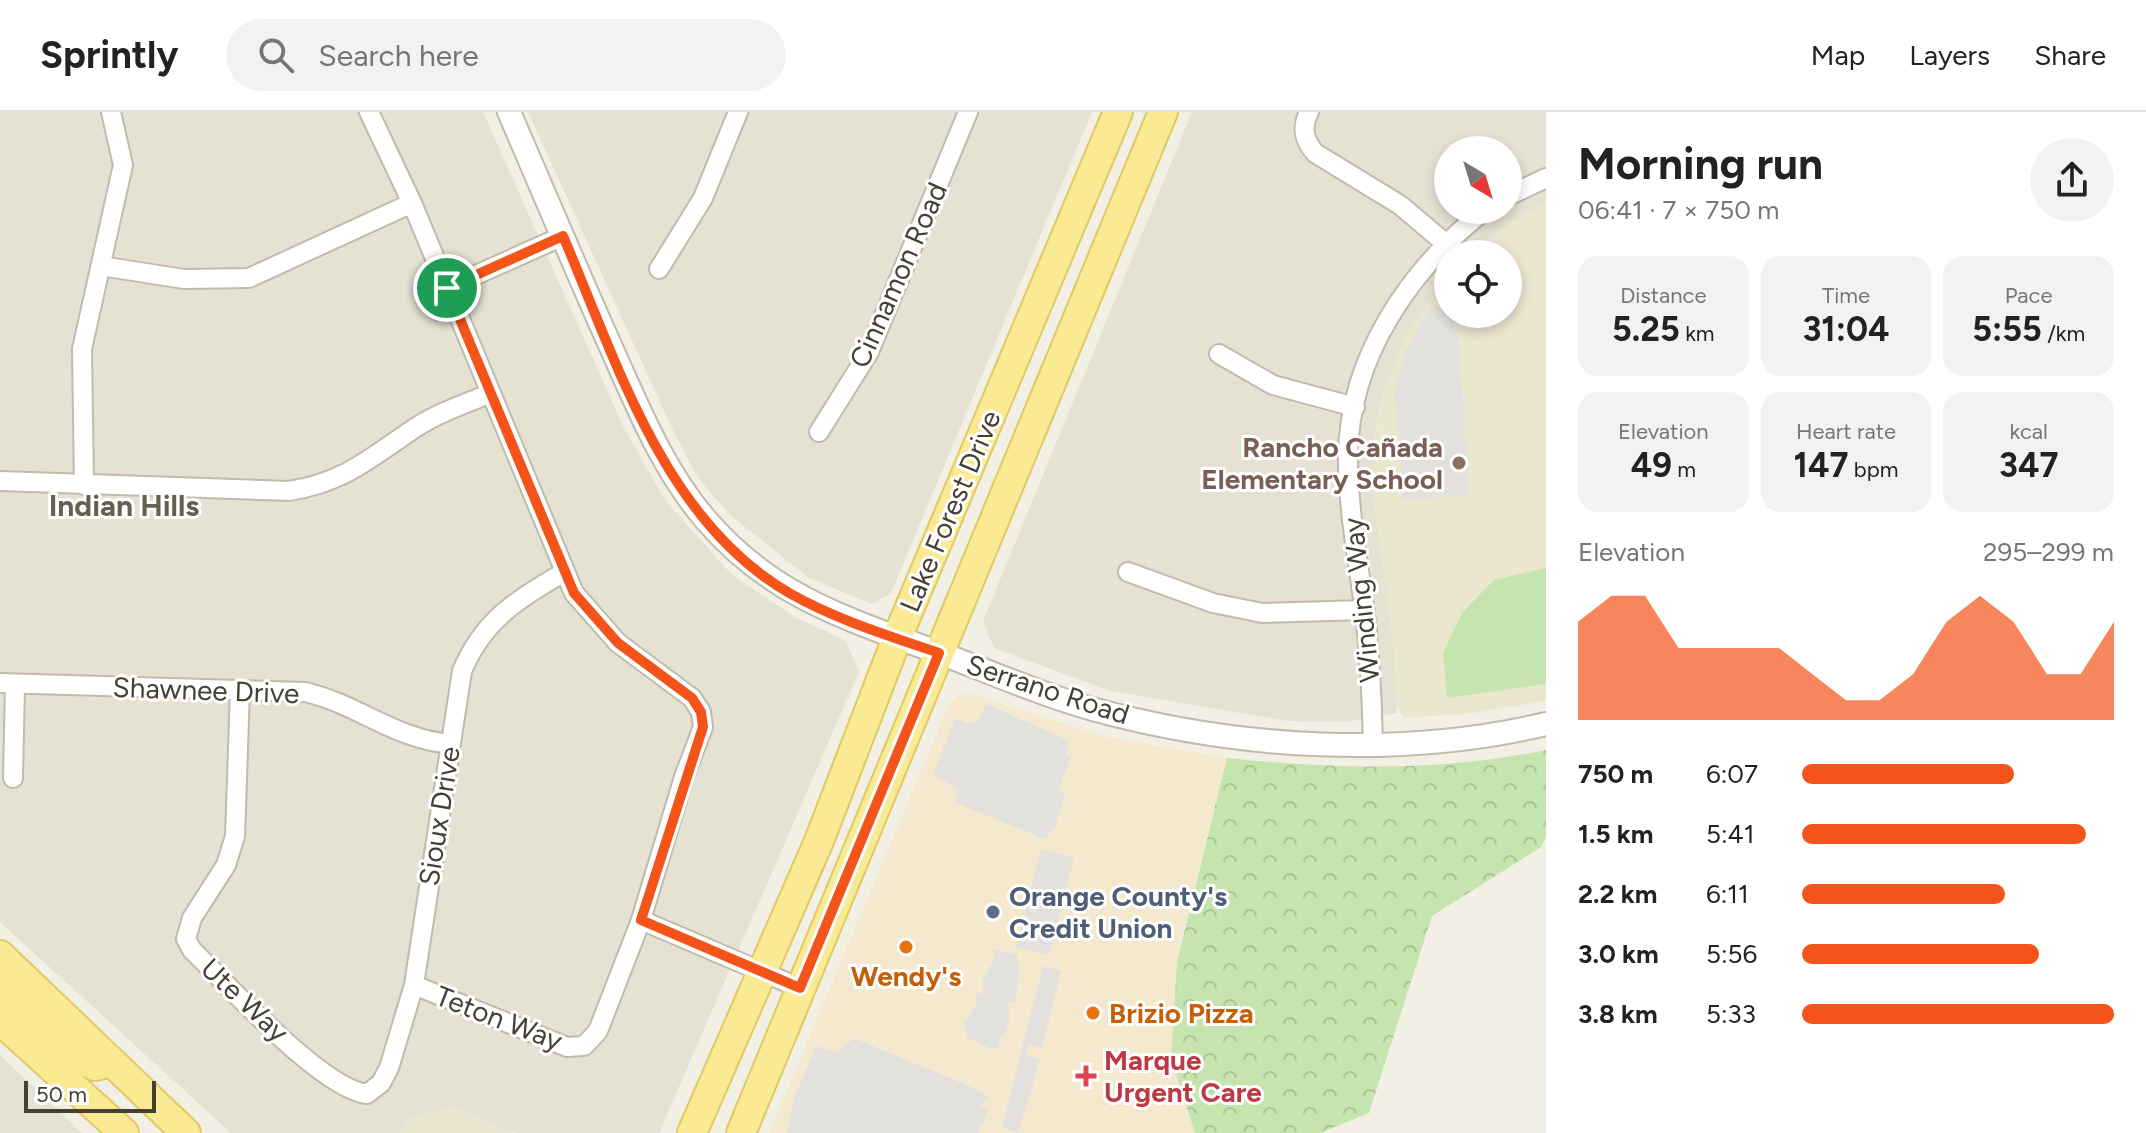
<!DOCTYPE html>
<html lang="en">
<head>
<meta charset="utf-8">
<style>
  body { margin:0; font-family:Figtree,sans-serif; background:#f2f2f2; color:#222; height:100vh; display:flex; flex-direction:column; font-size:30px; white-space:nowrap }
  * { box-sizing:border-box; margin:0 }
  p { font-size:26px; color:#767676 }
  .icon { flex:none; width:44px; height:44px; fill:none; stroke:currentColor; stroke-width:2; stroke-linecap:round; stroke-linejoin:round }
  .map { position:relative; flex:1; overflow:hidden }
  .side { display:flex; flex-direction:column; background:#fff; width:600px }
  .side>* { flex:none }
  .needle { width:52px; rotate:142deg }
  .buttons { position:absolute; left:1434px; top:24px; display:grid; gap:16px }
  .buttons a { display:grid; place-items:center; width:88px; height:88px; border-radius:50%; background:#fff; box-shadow:0 4px 12px #0003; font-size:40px }
  .scale { position:absolute; left:24px; bottom:20px; width:132px; box-sizing:border-box; padding-left:8px; border:4px solid #444034; border-top:0; font-size:22px; line-height:28px; white-space:nowrap; color:#444034; -webkit-text-stroke:6px #fff; paint-order:stroke }
  .pin { position:absolute; display:grid; place-items:center; width:68px; height:68px; color:#fff; margin:-34px; border:4px solid #fff; border-radius:50%; box-shadow:0 2px 8px #0007 }
  .round { display:grid; place-items:center; flex:none; width:84px; height:84px; border-radius:42px; background:#f2f2f2 }
  .headline { display:flex; align-items:center; justify-content:space-between; height:136px; padding:0 32px }
  h1 { font-size:44px; font-weight:700; line-height:60px }
  .figures { display:grid; grid-template-columns:repeat(3,1fr); gap:12px; height:136px; padding:8px 32px }
  .figures div { display:grid; align-content:center; border-radius:20px; background:#f2f2f2; text-align:center }
  .figures b { font-size:34px; font-weight:700 }
  .figures small { font-size:22px; font-weight:400 }
  .figures p { font-size:22px }
  .chart { height:224px; padding:16px 32px }
  .chart p { display:flex; justify-content:space-between }
  .chart svg { width:100%; height:144px; margin-top:8px; fill:#f45419; opacity:.7 }
  ul { padding:0 32px; list-style:none; font-size:26px }
  li { display:grid; grid-template-columns:128px 96px 1fr; align-items:center; height:60px }
  li i { height:20px; border-radius:10px; background:#f45419 }
  header { display:flex; align-items:center; gap:48px; box-sizing:border-box; height:112px; padding:0 40px; background:#fff; border-bottom:2px solid #e0e0e0 }
  header strong { font-size:38px }
  nav { display:flex; gap:44px; margin-inline-start:auto; font-size:28px }
  .search { width:560px; height:72px; background:#f2f2f2; display:flex; align-items:center; gap:20px; box-sizing:border-box; padding:0 28px; border-radius:44px; color:#767676; font-size:30px }
  main { display:flex; flex:1; min-height:0 }
  .map>svg:first-child { display:block }
  .residential { fill:#e6e2d3; fill-rule:evenodd }
  .commercial { fill:#f4e9cf }
  .education { fill:#ebe6ce }
  .park { fill:url(#park-crowns) }
  .pitch { fill:#c6e5ae }
  .parking { fill:#e2e1dd }
  .lines { fill:none; stroke-linecap:round; stroke-linejoin:round }
  .minor-casing { stroke:#c0bbaa; stroke-width:22 }
  .tertiary-casing { stroke:#c0bbaa; stroke-width:26 }
  .primary-casing { stroke:#e0ca64; stroke-width:32 }
  .minor { stroke:#fff; stroke-width:18 }
  .tertiary { stroke:#fff; stroke-width:22 }
  .primary { stroke:#fbea94; stroke-width:28 }
  .route-casing { stroke:#fff; stroke-width:16 }
  .route { stroke:#f45419; stroke-width:10 }
  .education-dot { fill:#8d6e63; stroke:#fff; stroke-width:3 }
  .service-dot { fill:#5c6f8a; stroke:#fff; stroke-width:3 }
  .food-dot { fill:#e8710a; stroke:#fff; stroke-width:3 }
  .health-dot { fill:#e0444e; stroke:#fff; stroke-width:3 }
  .labels { text-anchor:middle; stroke-width:6; stroke-linejoin:round; paint-order:stroke }
  .street-label { font-size:28px; fill:#444034; stroke:#fff }
  .education-label { font-size:28px; font-weight:bold; fill:#785e54; stroke:#fff; text-anchor:end }
  .service-label { font-size:28px; font-weight:bold; fill:#4e5e75; stroke:#fff; text-anchor:start }
  .food-label { font-size:28px; font-weight:bold; fill:#c56008; stroke:#fff }
  .health-label { font-size:28px; font-weight:bold; fill:#be3a42; stroke:#fff; text-anchor:start }
  .neighbourhood-label { font-size:30px; font-weight:bold; fill:#665f4c; stroke:#fff }
</style>
</head>
<body>
<header>
<strong>Sprintly</strong>
<div class="search"><svg class="icon" aria-label="search" viewBox="0 0 24 24"><circle cx="10" cy="10" r="6"/><path d="M15 15l6 6"/></svg>Search here</div>
<nav><a>Map</a><a>Layers</a><a>Share</a></nav>
</header>
<main>
<div class="map">
<svg width="1546" height="1021" viewBox="0 0 1546 1021">
  <defs>
    <pattern id="park-crowns" width="20" height="18" patternUnits="userSpaceOnUse" patternTransform="scale(2)"><rect width="20" height="18" fill="#c6e5ae"/><path d="M2 6a3 3 0 1 1 6 0M12 15a3 3 0 1 1 6 0" fill="none" stroke="#abc696"/></pattern>
  </defs>
  <rect width="100%" height="100%" fill="#f2efe4"/>
  <path class="residential" d="M0,0h483l140,314 42,74 66,74 64,43 51,24 13,31 -200,461h-141l-14,-2 -49,-24 -43,11 -12,15h-169l-231,-211z
    M528,0h564l-201,481 -19,11 -63,-26 -80,-64 -30,-35 -23,-42z
    M1192,0h354v91l-32,17 -44,34h-22v22l-42,59 -23,59 -8,38 -3,43 22,176 3,62 -51,9 -59,-1 -177,-30 -116,-43 -11,-27zM1448,38h60v60h-60z
    M0,943l82,78h-82z"/>
  <path class="commercial" d="M965,580l142,45 120,21 -48,190 16,185h-426l181,-431z"/>
  <path class="education" d="M1546,91v498l-73,12 -69,5 -8,-12 -2,-55 -21,-153 -1,-46 11,-58 23,-59 42,-59v38h60v-60h-38l44,-34z
    M455,995l49,24 14,2h-118l12,-15z"/>
  <path class="park" d="M1546,638v87l-5,10 -109,69 -63,197 -49,20h-125l-24,-75 6,-96 50,-204c108,11 212,14 319,-8z"/>
  <path class="pitch" d="M1546,456v116l-99,14 -4,-45 19,-40 32,-33z"/>
  <path class="parking" d="M1434,193l23,17 12,172 -65,6 -10,-108 10,-37 17,-34z
    M986,592l84,37 -5,13 6,3 -13,33 7,3 -4,15 -6,19 -11,12 -90,-37 5,-13 -26,-14 22,-57 14,6 10,-4z
    M1041,737l33,9 -25,97 -33,-8z
    M994,837l23,6 2,15 -3,32 -8,1 2,15 -6,19h-6l2,11 -8,1 -25,-11 -3,-16 13,-18 -2,-10 8,-2 -1,-12 12,-20z
    M1043,854l18,5 -19,77 -13,-3 -3,11 14,4 -22,73 -16,-6z
    M854,926l129,54 5,6 -8,8 8,3 -6,16 -3,-1v9h-192l7,-35 22,-52 20,7z"/>
  <g class="lines">
    <defs>
      <path id="minor" d="M369,0l43,91 162,390 44,50 74,55 9,14 2,15 -19,50 -43,143 -43,111 -14,15 -17,1 -153,-62
        M1309,0c-8,16 -5,28 6,41l85,52 45,38
        M1508,84l38,-18
        M101,154l83,13 65,-1 163,-75
        M659,157l44,-71 35,-86
        M447,176l116,-52
        M1219,242l54,31 82,22
        M819,320l50,-80 99,-240
        M0,369l289,10c56,-9 81,-33 126,-63 23,-15 49,-24 74,-34
        M84,373l-2,-136 41,-184 -12,-53
        M1128,460l85,31 49,10 102,-3
        M0,571l305,9c55,13 87,46 145,52
        M240,578l-5,146 -9,29 -34,53 -6,21 6,11c35,34 130,139 175,144l14,-11 8,-15 25,-83 48,-314c21,-50 55,-72 101,-98
        M1373,634c-1,-45 -3,-89 -8,-133 -7,-53 -17,-104 -17,-157 1,-99 62,-187 137,-246
        M13,666l2,-94
        M641,808l159,68"/>
      <path id="tertiary" d="M509,0c35,81 69,162 105,242 26,58 50,117 92,166 65,76 141,99 231,132 53,20 105,43 159,58 144,39 305,48 450,14"/>
      <path id="primary" d="M0,843l186,178
        M0,876l79,71 16,7 17,-4
        M0,908l124,113
        M692,1021l127,-292 78,-203 221,-526
        M741,1021l422,-1021"/>
    </defs>
    <use href="#minor" class="minor-casing"/>
    <use href="#tertiary" class="tertiary-casing"/>
    <use href="#primary" class="primary-casing"/>
    <use href="#minor" class="minor"/>
    <use href="#tertiary" class="tertiary"/>
    <use href="#primary" class="primary"/>
  </g>
  <g class="lines">
    <defs>
      <path id="route" d="M563,124c54,126 101,286 228,358 46,26 99,42 148,59l-139,335 -159,-68 62,-193 -2,-15 -9,-14 -74,-55 -44,-50 -127,-305z"/>
    </defs>
    <use href="#route" class="route-casing"/>
    <use href="#route" class="route"/>
  </g>
  <circle class="education-dot" cx="1459" cy="351" r="8"/>
  <circle class="service-dot" cx="993" cy="800" r="8"/>
  <g class="food-dot">
    <circle cx="906" cy="835" r="8"/>
    <circle cx="1093" cy="901" r="8"/>
  </g>
  <path class="health-dot" d="M1082 952h8v8h8v8h-8v8h-8v-8h-8v-8h8z"/>
  <g class="labels">
    <g class="street-label">
      <text transform="translate(898 163) rotate(-66)" y="10">Cinnamon Road</text>
      <text transform="translate(950 399) rotate(-67)" y="10">Lake Forest Drive</text>
      <text transform="translate(1361 488) rotate(-96)" y="10">Winding Way</text>
      <text transform="translate(1048 577) rotate(18)" y="10">Serrano Road</text>
      <text transform="translate(206 578) rotate(2)" y="10">Shawnee Drive</text>
      <text transform="translate(439 704) rotate(-81)" y="10">Sioux Drive</text>
      <text transform="translate(245 888) rotate(43)" y="10">Ute Way</text>
      <text transform="translate(499 906) rotate(21)" y="10">Teton Way</text>
    </g>
    <g class="education-label">
      <text x="1443" y="345">Rancho Cañada<tspan x="1443" dy="32">Elementary School</tspan></text>
    </g>
    <g class="service-label">
      <text x="1009" y="794">Orange County's<tspan x="1009" dy="32">Credit Union</tspan></text>
    </g>
    <g class="food-label">
      <text x="906" y="874">Wendy's</text>
      <text x="1109" y="911" text-anchor="start">Brizio Pizza</text>
    </g>
    <g class="health-label">
      <text x="1104" y="958">Marque<tspan x="1104" dy="32">Urgent Care</tspan></text>
    </g>
    <g class="neighbourhood-label">
      <text x="124" y="404">Indian Hills</text>
    </g>
  </g>
</svg>
<div class="buttons">
<a><svg class="needle" viewBox="-14 -14 28 28"><path d="M0-13l5 13h-10z" fill="#e53935"/><path d="M0 13l5-13h-10z" fill="#767676"/></svg></a>
<a><svg class="icon" aria-label="locate" viewBox="0 0 24 24"><circle cx="12" cy="12" r="6"/><path d="M12 2v4M12 18v4M2 12h4M18 12h4"/></svg></a>
</div>
<div class="scale">50 m</div>
<div class="pin" style="left:447px;top:176px;background:#1e9e55"><svg class="icon" aria-label="arrive" viewBox="0 0 24 24"><path d="M6 21V4h12l-3 4 3 4H6"/></svg></div>
</div>
<section class="side">
<div class="headline"><div><h1>Morning run</h1><p>06:41 · 7 × 750 m</p></div><a class="round"><svg class="icon" aria-label="share" viewBox="0 0 24 24"><path d="M12 15V3M7 8l5-5 5 5M5 13v7h14v-7"/></svg></a></div>
<div class="figures">
<div><p>Distance</p><b>5.25<small> km</small></b></div>
<div><p>Time</p><b>31:04</b></div>
<div><p>Pace</p><b>5:55<small> /km</small></b></div>
</div>
<div class="figures">
<div><p>Elevation</p><b>49<small> m</small></b></div>
<div><p>Heart rate</p><b>147<small> bpm</small></b></div>
<div><p>kcal</p><b>347</b></div>
</div>
<div class="chart"><p><span>Elevation</span>295–299 m</p>
<svg viewBox="0 0 160 44" preserveAspectRatio="none"><path d="M0 44V14L10 6L20 6L30 22L40 22L50 22L60 22L70 30L80 38L90 38L100 30L110 14L120 6L130 14L140 30L150 30L160 14V44z"/></svg>
</div>
<ul>
<li><b>750 m</b>6:07<i style="width:68%"></i></li>
<li><b>1.5 km</b>5:41<i style="width:91%"></i></li>
<li><b>2.2 km</b>6:11<i style="width:65%"></i></li>
<li><b>3.0 km</b>5:56<i style="width:76%"></i></li>
<li><b>3.8 km</b>5:33<i style="width:100%"></i></li>
</ul>
</section>
</main>
</body>
</html>
